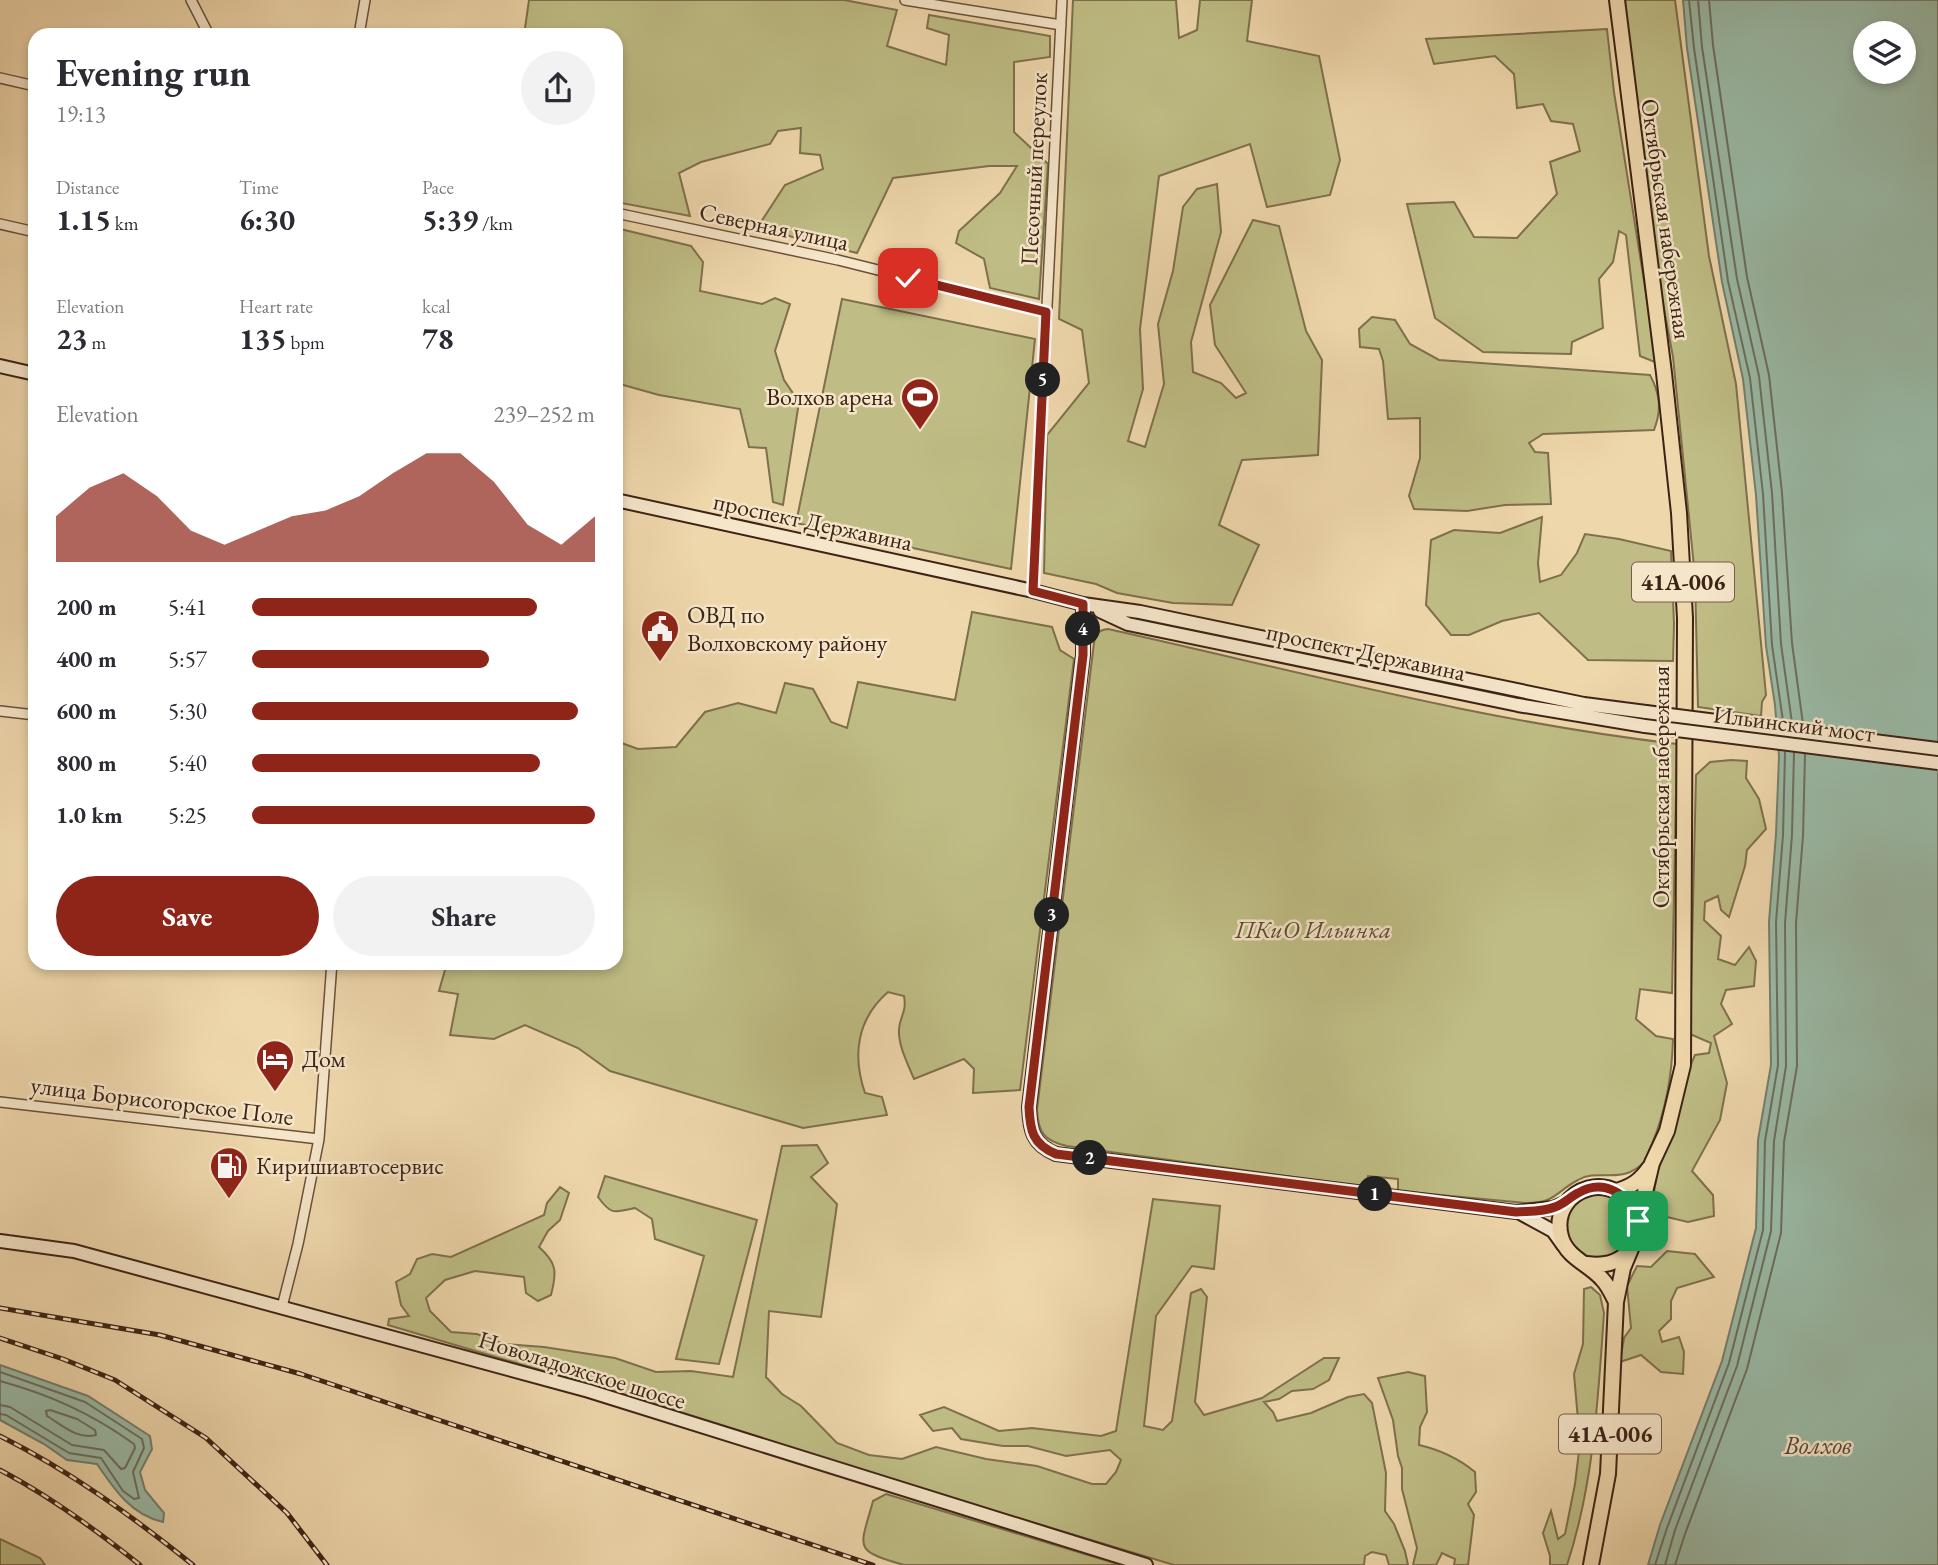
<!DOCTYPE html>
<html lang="en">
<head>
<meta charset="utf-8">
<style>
  body { margin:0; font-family:"EB Garamond",serif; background:#f2f2f3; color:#2b2b33; height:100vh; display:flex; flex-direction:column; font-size:26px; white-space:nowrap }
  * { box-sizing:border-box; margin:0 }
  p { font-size:23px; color:#7c7c81 }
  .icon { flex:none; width:38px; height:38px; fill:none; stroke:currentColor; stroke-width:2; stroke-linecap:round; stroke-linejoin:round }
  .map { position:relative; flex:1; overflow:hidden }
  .sheet { position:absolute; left:28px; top:28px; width:595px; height:942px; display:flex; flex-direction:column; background:#fff; border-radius:21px; box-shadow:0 4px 10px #0003 }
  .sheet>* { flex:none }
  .controls { position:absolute; left:1853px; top:21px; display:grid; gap:14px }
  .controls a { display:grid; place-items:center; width:63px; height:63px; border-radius:50%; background:#fff; box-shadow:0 4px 10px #0003; font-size:35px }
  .pin { position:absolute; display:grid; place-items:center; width:60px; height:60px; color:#fff; margin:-30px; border-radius:14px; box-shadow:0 4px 10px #0006 }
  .km { position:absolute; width:35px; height:35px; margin:-18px; border-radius:50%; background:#222; color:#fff; font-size:19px; line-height:35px; text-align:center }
  .round { display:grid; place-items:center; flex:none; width:74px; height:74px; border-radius:37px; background:#f2f2f3 }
  .overview { display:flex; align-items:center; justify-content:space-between; height:119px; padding:0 28px }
  h1 { font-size:38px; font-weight:700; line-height:52px }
  .metrics { display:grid; grid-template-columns:repeat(3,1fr); gap:10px; height:119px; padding:7px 28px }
  .metrics div { display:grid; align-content:center }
  .metrics b { font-size:30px; font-weight:700 }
  .metrics small { font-size:19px; font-weight:400 }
  .metrics p { font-size:19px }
  .chart { height:196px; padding:14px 28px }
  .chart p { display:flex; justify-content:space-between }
  .chart svg { width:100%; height:126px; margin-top:7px; fill:#8f2418; opacity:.7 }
  .cta { display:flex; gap:14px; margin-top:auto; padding:14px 28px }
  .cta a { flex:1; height:80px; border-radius:42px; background:#8f2418; color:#fff; font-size:28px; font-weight:700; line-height:80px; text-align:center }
  .cta a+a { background:#f2f2f3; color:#2b2b33 }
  ul { padding:0 28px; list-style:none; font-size:23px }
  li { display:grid; grid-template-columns:112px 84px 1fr; align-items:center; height:52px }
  li i { height:18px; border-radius:9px; background:#8f2418 }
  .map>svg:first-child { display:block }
  .green { fill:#bfbd85; stroke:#7e704d; stroke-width:2 }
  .water { fill:#9abaa7; stroke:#757e6d; stroke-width:2; fill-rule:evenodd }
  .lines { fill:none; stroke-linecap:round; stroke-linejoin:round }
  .shore { stroke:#6c6e5e; stroke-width:2 }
  .minor-casing { stroke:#6a503b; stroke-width:12 }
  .secondary-casing { stroke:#3d2315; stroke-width:16 }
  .primary-casing { stroke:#3d2315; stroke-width:18 }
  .minor { stroke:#f5e5c9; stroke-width:9 }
  .secondary { stroke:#f5e5c9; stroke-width:12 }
  .primary { stroke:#efd7ac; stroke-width:14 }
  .rail-casing { stroke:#3d2315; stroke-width:5 }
  .rail { stroke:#f5e5c9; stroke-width:2.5; stroke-dasharray:8; stroke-linecap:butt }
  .secondary-bridge-casing { stroke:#3d2315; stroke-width:16; stroke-linecap:butt }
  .secondary-bridge { stroke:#f5e5c9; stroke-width:12 }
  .route-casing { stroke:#fff; stroke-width:14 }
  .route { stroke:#8f2418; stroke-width:9 }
  .labels { text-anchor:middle; stroke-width:5; stroke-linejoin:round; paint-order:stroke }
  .shield { fill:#f5e5c9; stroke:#745d4b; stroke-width:2 }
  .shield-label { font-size:23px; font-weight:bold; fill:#3d2315 }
  .street-label { font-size:24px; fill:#3d2315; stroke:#f5e5c9 }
  .poi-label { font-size:24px; fill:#3d2315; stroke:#f5e5c9; text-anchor:start }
  .park-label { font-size:24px; font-style:italic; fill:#5e4a31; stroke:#f5e5c9 }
  .water-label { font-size:26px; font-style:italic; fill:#54493a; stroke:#f5e5c9 }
</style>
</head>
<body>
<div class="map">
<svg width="1938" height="1565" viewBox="0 0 1938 1565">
  <rect width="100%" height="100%" fill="#efd7ac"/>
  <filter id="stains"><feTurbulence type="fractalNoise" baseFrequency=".00286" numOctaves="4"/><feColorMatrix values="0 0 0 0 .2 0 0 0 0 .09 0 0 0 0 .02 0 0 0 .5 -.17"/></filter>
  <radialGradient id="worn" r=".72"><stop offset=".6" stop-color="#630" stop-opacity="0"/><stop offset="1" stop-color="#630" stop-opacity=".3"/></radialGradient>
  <path class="green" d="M529,0h315l53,10 -10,36 59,19 3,-30 -22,-7 2,-13 121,21v21l-36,5v70l34,32 -9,135 -49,-11 -6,-29 -28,-16 3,-12 41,-38 17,-27h-28l-96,12 -36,75 -100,-25 28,-43 38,-16 -3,-14 -20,-2 1,-25 -23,3 -8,13 -69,18 -22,11 11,43 -74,-14v-167h-92z
    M1073,0h103l3,38 18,-8 3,-30h52l-5,41 72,15 21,104 -10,35 -63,12 -17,-63 -91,32 -19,153 3,60 -15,52 17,6 19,-63 -6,-60 15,-53 10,-64 14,-18 20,-5 4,48 -30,110 2,30 28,11 15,15 10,-5 -31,-48 -5,-40 43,-85 26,6 27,105 16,29 -4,95 -76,5 -23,65 40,20 -27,60 -59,-2 -56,-10 -21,-9 -52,-11 3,-138 42,-52 -7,-53 -23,-11z
    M1625,0h50l34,256 27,128 30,311 -4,7 -1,14 -63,-9 -3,-130 -22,-220 -20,-106z
    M1607,29l7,63 43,271 -17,-7 -14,-121 -7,-4 -6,31 -14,17 4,49 -31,14 -1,12 -88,-2 -48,-34 -28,-114 47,-2 20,35 43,1 40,-44 -7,-32 30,-11 -7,-27 -22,-3 -8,-17 -26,4 -3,-34 -19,-18 -61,8 -8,-25z
    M616,228l75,18 12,16 -3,29 62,13 13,-6 15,6 -15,47 9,29 15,22 -16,103 -10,-3 -7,-54 -17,-1 -9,-38 -81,-14 -43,-12z
    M842,299l193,40 -24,230 -215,-46z
    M1372,317l23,3 15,24 29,16 211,15c10,19 12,34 4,55l-111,4 -14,9 6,9 13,1 3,51 -46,1 -38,6 -53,-2 -5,-13 11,-38v-40l-32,1 -5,-58 -4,-12 -19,-2 -1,-18z
    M1542,517l-4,46 2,19 21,-7 16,-22 8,-19 34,5 52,12 3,73 -1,37 -85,-1 -49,-47 -37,8 -33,14h-18l-25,-30 5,-65 23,-10 46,3z
    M972,612l80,15 8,23 14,9 -54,431 -47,3 1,-24 -10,-10 -50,20c-6,-15 -16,-33 -15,-50 1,-13 8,-17 5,-33l-16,-4c-31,27 -36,63 -23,101l17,4 5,18 -84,13 -193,-57 -32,-23 -53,-23 -31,14 -44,-4 8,-41 -19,-3 8,-28 169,-1v-221l22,8 38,-2 29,-35 33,-9 38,10 9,-30 28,6 18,33 16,6 11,-46 97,18z
    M1108,629c189,42 377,93 569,115l-5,249 -32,-4 -4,30 20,17 17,3c-1,37 -7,71 -21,105 -3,5 -5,15 -9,19 -2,3 -9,7 -13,9 -17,8 -35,-2 -52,8 -23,12 -22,23 -52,23l-128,-12v-12l-30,-3 -2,11 -299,-41c-23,-5 -29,-14 -30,-36l57,-467c2,-10 5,-13 14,-14z
    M1731,760l16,1 -1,17 13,21 7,30 -19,21 -2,16 -16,51 -8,-7 -3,-14 -13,6 -1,18 17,16 -3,23 17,6 14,-18 7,14 -2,25 -28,4 -5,14 11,20 -18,12 13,47 -7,37 -28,51 21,24 1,21 -26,6 -38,-9 8,-43 19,-51 11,-48 7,-16 14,-2 2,-10 -21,-9 6,-259 14,-13z
    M817,1145l11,18 -17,14 26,27 -16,113 -52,-6 -3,66 16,17 19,12 36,37 32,12 33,4 34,-12 50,12 51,7 55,18h14l10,-12 5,-12 -11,-10 -44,6 -38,-10h-25l-42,-7 -9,-11 -19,3 -13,-16 24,-8 55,24 33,-3 69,8 15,-5 37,-232 67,7 -6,63 -22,-3 -36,50 -12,110 19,4 9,-9 19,-128 10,-4 6,8 -12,105 9,13 58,-17 62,-40h15l-10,22 -16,9 -21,2 -13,8 -15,3 9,10 4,9 34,-8 37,-16 16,-3 8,9 14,70 -1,38 9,13 11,27 3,14h-19l-3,-10 -14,-3 -7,4 -1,9h-190l-242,-73 -345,-108 -199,-59 1,-6 20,-3 -8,-11 -5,-23 14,-8 7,-15 15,-5 19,3 93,-42 3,-12 13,-16 9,6 -9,27 -12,11 -9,16c18,16 18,25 12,48l-13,6 -12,-8 -2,-16 -49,-6 -30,9 -19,18 4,13 21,21 26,2 27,10 40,3 71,11 41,14 35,-1 42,6 49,-231z
    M605,1176l152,44 -38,144 -43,-5 28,-103 -49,-17 -3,-20 -17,-11c-21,5 -24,7 -37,-11z
    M1566 1226a33 33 0 1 1 66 0a33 33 0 1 1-66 0Z
    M1667,1251l28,3 19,23 -37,11 -6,13v18l-12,12 3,11 17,-5 5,15 -1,22 -22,-2 -20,-17 -21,7 4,-24 7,-10 -4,-42 10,-20 14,1z
    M1591,1287l9,8 4,18c-6,85 -10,170 -37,252h-17v-9l-7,-23 8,-22 7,28 7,-5 10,-50 5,-41 -6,-69 9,-30 1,-55z
    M1408,1372l17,4 2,36 -7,15 -1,18c22,5 39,13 56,27l1,20 -8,12 6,11 -6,50h-14l1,-6 -13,-6 -6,12h-23l4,-17 -15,-59v-21l-4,-12 -5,-36 -15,-42z
    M886,1494l235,71h-217c-52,-15 -44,-16 -31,-64z
    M0,1539l40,19 5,7h-45z"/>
  <path class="water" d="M1683,0h255v1565h-290l12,-40 62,-164 34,-133 2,-88 13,-75 -2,-143 7,-88 3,-77 -4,-52 -9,-59 -10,-151 -13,-116 -21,-97 -35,-234zM1866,33h38v39h-38z
    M0,1365l88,31 62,40 2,13 -12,23 5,18 19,23 -1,9c-32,-7 -49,-33 -66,-58l-30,-4 -23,-16 -44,-24z"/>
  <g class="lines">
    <path class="shore" d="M1689,0l5,48 34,233 22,97 13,116 9,151 11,76
      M1698,0l4,47 35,232 22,97 13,117 9,151 11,79
      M1709,0l4,45 34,232 22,98 13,118 10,150 11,81
      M0,1372l85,30 57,37 2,9 -11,24 6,26 -5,1 -11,-8 -22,-33 -32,-5 -63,-38 -6,-1
      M0,1381c50,14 91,32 134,63l1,4 -10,20 -4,1 -17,-19 -32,-5 -62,-38 -10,-2
      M50,1410l27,9 18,11 1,5c-19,5 -34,-10 -49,-19l-1,-5z
      M1655,1565l12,-37 62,-165 34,-133 2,-89 13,-76 -2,-143 7,-87 2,-83
      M1665,1565l10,-35 62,-164 34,-135 3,-90 12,-75 -1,-143 7,-88 2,-82
      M1675,1565l10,-31 62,-165 34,-136 3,-91 13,-76 -1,-143 7,-87 2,-82"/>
    <defs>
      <path id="minor" d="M191,0l18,35
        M905,0l156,25
        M359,35l6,-35
        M0,78l35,8
        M616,213l222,47 208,52
        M0,224l35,8
        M1033,591l29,-591
        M0,711l35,4
        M0,1102l319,37
        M282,1307l16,-63 21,-105 13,-177"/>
      <path id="secondary" d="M0,366l35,8
        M616,500l417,91 50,13 57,8 444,92 62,8
        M1083,604v51l-54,452c1,23 3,37 27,47l460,58 37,-4 16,-7
        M1100,611l28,13 390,81 127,21
        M1520,1213l33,18 10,14
        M0,1241l74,10 515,140 557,174"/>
      <path id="primary" d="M1617,1191c15,-5 23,-10 32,-23
        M1587,1264c17,2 28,0 42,-12
        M1616,1302c-4,-8 -8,-17 -14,-23 -13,-15 -35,-21 -41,-42 -13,-50 60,-74 77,-16
        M1591,1565l17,-91 8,-172 7,-34 15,-36v-11l14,-58 15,-32 16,-66 2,-447 -6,-105 -15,-140 -47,-373"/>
    </defs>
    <use href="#minor" class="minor-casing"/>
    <use href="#secondary" class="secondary-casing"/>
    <use href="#primary" class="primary-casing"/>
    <use href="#minor" class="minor"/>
    <use href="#secondary" class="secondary"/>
    <use href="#primary" class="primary"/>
    <defs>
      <path id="rail" d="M0,1308l160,27 141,39 572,191
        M0,1338l63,21 52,21 91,58 81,75 40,52
        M0,1436c70,35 132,80 193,129
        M0,1470c51,27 95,59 140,95"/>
    </defs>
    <use href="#rail" class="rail-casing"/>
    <use href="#rail" class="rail"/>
    <defs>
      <path id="secondary-bridge" d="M1646,712l292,37
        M1645,726l293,37"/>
    </defs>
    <use href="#secondary-bridge" class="secondary-bridge-casing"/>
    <use href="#secondary-bridge" class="secondary-bridge"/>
  </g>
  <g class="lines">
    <defs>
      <path id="route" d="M908,278l138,34 -13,279 50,13v51l-54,452c1,23 3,37 27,47l460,58c13,-1 27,0 39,-5 9,-3 15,-10 23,-14 27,-16 53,3 60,28"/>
    </defs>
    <use href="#route" class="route-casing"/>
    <use href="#route" class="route"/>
  </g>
  <defs>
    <symbol id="stadium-pin" viewBox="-11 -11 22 30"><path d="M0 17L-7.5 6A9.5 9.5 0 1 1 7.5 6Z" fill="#8f2418" stroke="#f5e5c9"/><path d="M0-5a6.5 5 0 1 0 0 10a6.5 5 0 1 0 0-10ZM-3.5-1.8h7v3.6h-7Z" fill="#fff"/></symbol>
    <symbol id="civic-pin" viewBox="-11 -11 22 30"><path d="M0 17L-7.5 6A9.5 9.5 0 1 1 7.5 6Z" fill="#8f2418" stroke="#f5e5c9"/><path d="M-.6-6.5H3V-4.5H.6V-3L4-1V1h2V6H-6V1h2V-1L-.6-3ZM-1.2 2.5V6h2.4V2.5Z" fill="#fff"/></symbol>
    <symbol id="hotel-pin" viewBox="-11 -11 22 30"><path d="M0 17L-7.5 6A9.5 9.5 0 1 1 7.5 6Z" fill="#8f2418" stroke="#f5e5c9"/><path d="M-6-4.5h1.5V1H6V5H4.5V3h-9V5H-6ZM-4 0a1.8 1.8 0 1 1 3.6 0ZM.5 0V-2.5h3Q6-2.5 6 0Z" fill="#fff"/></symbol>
    <symbol id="fuel-pin" viewBox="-11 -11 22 30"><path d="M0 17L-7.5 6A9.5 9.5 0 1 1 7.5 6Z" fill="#8f2418" stroke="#f5e5c9"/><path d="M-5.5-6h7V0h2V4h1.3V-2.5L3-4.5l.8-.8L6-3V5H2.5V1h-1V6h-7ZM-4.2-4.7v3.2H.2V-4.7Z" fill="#fff"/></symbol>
  </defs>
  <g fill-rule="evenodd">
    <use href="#stadium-pin" x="898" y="375" width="44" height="60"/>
    <use href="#civic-pin" x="638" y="607" width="44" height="60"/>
    <use href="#hotel-pin" x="253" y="1037" width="44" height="60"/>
    <use href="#fuel-pin" x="207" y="1144" width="44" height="60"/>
  </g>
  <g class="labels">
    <g class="shield">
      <rect x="1632" y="562.5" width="102" height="39" rx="5"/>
      <rect x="1559" y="1414.5" width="102" height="39" rx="5"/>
    </g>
    <g class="shield-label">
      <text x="1683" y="590">41А-006</text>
      <text x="1610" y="1442">41А-006</text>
    </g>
    <g class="street-label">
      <text transform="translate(1034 169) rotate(-87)" y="8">Песочный переулок</text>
      <text transform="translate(1666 219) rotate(82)" y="8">Октябрьская набережная</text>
      <text transform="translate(774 227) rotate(12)" y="8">Северная улица</text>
      <text transform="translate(813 522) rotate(12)" y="8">проспект Державина</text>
      <text transform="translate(1366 652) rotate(12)" y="8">проспект Державина</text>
      <text transform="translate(1794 724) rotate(7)" y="8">Ильинский мост</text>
      <text transform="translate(1661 787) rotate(-90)" y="8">Октябрьская набережная</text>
      <text transform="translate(162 1101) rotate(7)" y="8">улица Борисогорское Поле</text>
      <text transform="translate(582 1370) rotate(17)" y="8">Новоладожское шоссе</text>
    </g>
    <g class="poi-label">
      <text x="893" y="405" text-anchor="end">Волхов арена</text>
      <text x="687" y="623">ОВД по<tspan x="687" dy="28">Волховскому району</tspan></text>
      <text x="302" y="1067">Дом</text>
      <text x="256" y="1174">Киришиавтосервис</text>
    </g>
    <g class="park-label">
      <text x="1313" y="938">ПКиО Ильинка</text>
    </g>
    <g class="water-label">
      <text x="1818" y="1454">Волхов</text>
    </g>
  </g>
  <rect width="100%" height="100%" filter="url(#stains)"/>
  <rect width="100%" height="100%" fill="url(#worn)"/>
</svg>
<div class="controls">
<a><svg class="icon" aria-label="layers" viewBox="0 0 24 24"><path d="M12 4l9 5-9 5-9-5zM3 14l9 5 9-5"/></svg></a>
</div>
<div class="pin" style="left:1638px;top:1221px;background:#1e9e55"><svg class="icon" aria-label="arrive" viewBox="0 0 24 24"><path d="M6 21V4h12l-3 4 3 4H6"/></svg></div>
<div class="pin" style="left:908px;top:278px;background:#d93025"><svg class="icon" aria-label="check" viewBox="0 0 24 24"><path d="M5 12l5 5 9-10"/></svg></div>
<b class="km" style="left:1375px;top:1194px">1</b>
<b class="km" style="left:1090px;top:1158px">2</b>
<b class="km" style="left:1052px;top:915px">3</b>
<b class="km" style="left:1083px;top:629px">4</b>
<b class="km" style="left:1043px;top:380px">5</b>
<section class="sheet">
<div class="overview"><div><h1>Evening run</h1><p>19:13</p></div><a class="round"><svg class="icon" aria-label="share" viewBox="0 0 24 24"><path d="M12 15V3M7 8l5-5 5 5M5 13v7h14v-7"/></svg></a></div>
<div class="metrics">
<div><p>Distance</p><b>1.15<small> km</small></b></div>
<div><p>Time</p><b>6:30</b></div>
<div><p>Pace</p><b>5:39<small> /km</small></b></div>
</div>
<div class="metrics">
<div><p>Elevation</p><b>23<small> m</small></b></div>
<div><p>Heart rate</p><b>135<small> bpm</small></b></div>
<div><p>kcal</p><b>78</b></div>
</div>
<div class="chart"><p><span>Elevation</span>239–252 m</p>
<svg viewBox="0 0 160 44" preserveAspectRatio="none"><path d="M0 44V28L10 18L20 13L30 21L40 33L50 38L60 33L70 28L80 26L90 21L100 13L110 6L120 6L130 16L140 31L150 38L160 28V44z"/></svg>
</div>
<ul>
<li><b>200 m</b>5:41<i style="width:83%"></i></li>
<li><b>400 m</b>5:57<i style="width:69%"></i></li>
<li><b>600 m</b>5:30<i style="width:95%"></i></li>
<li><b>800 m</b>5:40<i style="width:84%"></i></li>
<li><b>1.0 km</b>5:25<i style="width:100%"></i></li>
</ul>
<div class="cta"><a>Save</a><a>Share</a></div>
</section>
</div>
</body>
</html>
